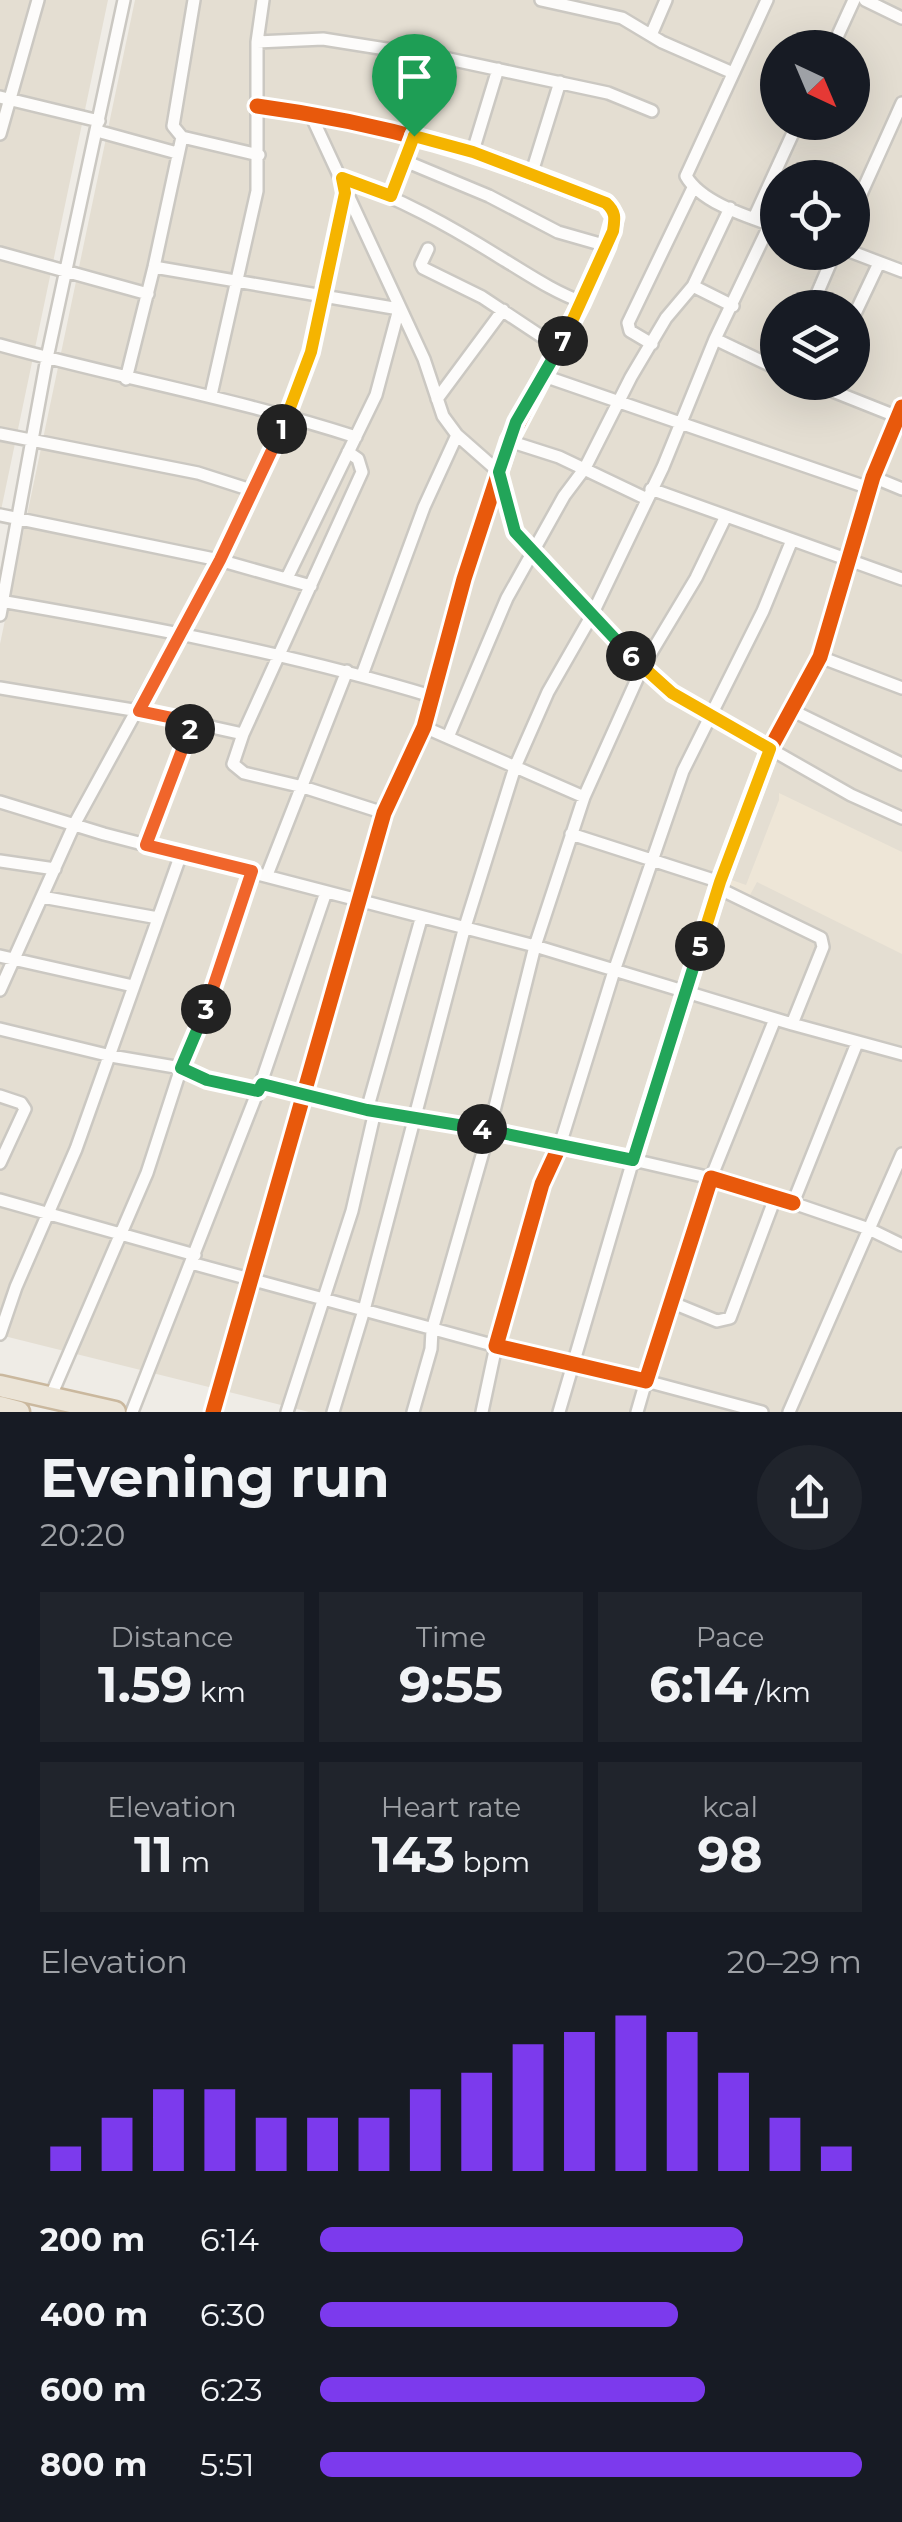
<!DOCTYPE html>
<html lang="en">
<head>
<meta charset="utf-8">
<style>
  body { margin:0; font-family:Montserrat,sans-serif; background:#20242c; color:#f1f3f6; height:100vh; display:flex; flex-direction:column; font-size:38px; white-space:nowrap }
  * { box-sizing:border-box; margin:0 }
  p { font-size:32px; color:#9ea1a6 }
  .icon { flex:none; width:55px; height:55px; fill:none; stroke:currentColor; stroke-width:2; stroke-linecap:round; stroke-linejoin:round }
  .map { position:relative; height:1412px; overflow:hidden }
  .side { display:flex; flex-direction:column; background:#171b24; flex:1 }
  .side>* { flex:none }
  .needle { width:65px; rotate:136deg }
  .tools { position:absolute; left:760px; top:30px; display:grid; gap:20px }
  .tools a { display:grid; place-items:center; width:110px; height:110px; border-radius:50%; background:#171b24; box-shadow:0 10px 40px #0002; font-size:50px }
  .pin { position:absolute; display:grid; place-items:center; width:85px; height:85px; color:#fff; margin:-102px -42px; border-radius:50% 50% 50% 0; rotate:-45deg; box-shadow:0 0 10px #0007 }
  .pin .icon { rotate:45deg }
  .km { position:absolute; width:50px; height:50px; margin:-25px; border-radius:50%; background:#222; color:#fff; font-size:28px; line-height:50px; text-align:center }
  .round { display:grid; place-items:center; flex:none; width:105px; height:105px; border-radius:52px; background:#20242c }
  .headline { display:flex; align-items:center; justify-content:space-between; height:170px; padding:0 40px }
  h1 { font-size:55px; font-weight:700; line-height:75px }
  .metrics { display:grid; grid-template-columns:repeat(3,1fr); gap:15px; height:170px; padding:10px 40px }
  .metrics div { display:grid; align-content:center; border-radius:0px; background:#20242c; text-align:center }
  .metrics b { font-size:50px; font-weight:700 }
  .metrics small { font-size:28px; font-weight:400 }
  .metrics p { font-size:28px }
  .chart { height:280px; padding:20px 40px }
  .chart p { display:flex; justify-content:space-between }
  .chart svg { width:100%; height:180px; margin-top:10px; stroke:#7c3aed; stroke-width:6 }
  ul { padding:0 40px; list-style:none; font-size:32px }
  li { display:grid; grid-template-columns:160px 120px 1fr; align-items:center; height:75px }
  li i { height:25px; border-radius:12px; background:#7c3aed }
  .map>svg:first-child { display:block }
  .residential { fill:#e4ded2; fill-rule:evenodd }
  .education { fill:#eee6d7 }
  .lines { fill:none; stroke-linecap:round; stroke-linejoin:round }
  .street-casing { stroke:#cbc8c2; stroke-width:16 }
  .highway-casing { stroke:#cab89e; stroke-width:25 }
  .street { stroke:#fdfcfb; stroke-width:11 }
  .highway { stroke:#ebe4d7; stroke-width:20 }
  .cycleway-casing { stroke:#fff; stroke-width:21 }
  .cycleway { stroke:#e8590c; stroke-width:15 }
  .split-1-casing { stroke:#fff; stroke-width:20 }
  .split-2-casing { stroke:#fff; stroke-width:20 }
  .split-3-casing { stroke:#fff; stroke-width:20 }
  .split-4-casing { stroke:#fff; stroke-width:20 }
  .split-5-casing { stroke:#fff; stroke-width:20 }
  .split-6-casing { stroke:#fff; stroke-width:20 }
  .split-7-casing { stroke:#fff; stroke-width:20 }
  .split-8-casing { stroke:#fff; stroke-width:20 }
  .split-1 { stroke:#f5b400; stroke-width:12 }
  .split-2 { stroke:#f0652b; stroke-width:12 }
  .split-3 { stroke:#f0652b; stroke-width:12 }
  .split-4 { stroke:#22a559; stroke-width:12 }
  .split-5 { stroke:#22a559; stroke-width:12 }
  .split-6 { stroke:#f5b400; stroke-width:12 }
  .split-7 { stroke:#22a559; stroke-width:12 }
  .split-8 { stroke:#f5b400; stroke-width:12 }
</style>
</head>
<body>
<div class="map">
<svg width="902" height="1412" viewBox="0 0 902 1412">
  <rect width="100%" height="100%" fill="#efece6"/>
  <path class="residential" d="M0,0h108l-108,515z
    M135,0h767v1412h-593l-309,-77v-691zM778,48h74v74h-74zM778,178h74v74h-74zM778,308h74v74h-74z"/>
  <path class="education" d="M779,793l123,59v102l-145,-72 -7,13 -24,-8 3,-8 17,6 33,-85z"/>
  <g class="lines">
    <defs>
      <path id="street" d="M194,0l-21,126 9,11 77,18
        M541,0l81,18 40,24 71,31
        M767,0l-81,176c15,27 63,41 91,51
        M865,0l37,18
        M651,35l15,-35
        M257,42l66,-3 126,20 159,34 44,18
        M832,48l22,-48
        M0,97l99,24
        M310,113l114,246 19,57 14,19 42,37 16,60 127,136 30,25 179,102 51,23
        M97,131l80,22
        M0,134l38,-134
        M473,151l25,-82
        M405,161l84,35 69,36 49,14
        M532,172l28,-90
        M341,178c57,19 109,48 160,80 27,16 51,33 81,44
        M391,196l23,-61
        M852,214l50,-111
        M754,218l44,-96
        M428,249l-7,15 2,4 59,29 77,51
        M852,252l50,19
        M0,253l148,41
        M154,267l245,42 -23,86 -89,183
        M693,286l40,20
        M811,308l24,-56
        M852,320l27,-57
        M715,339l63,30
        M652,344l-22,-13 -2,-8 65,-135
        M0,345c119,33 239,54 356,92
        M544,376l325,112
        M126,379l28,-112 28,-130
        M810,382l88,35
        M211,395l46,-204v-149l6,-42
        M437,399l66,-89
        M0,434l198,39 56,18
        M509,441l50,16 88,42
        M348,452l10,7 4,13 -119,262 -10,30 11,9 59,14 81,26
        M873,477l29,12
        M651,489l251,90
        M0,515l219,45 92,26
        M0,601c145,25 289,52 431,95
        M0,615l47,-257 77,-358
        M820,657l82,31
        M362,675l62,-168 33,-72
        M0,688l139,23 104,23
        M791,710l111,54
        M424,727l160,70
        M448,737l59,-139 57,-102 21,-28 46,-91 35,-59 27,-32 37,-78
        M0,802l104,32 431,112 257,78
        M571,834l149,48
        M146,845l46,-123
        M0,861l55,8
        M267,875l80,-204
        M718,888l103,50 2,9 -31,77 110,30
        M42,897l116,21
        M0,956l133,30
        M0,990l75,-167 144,-263 69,-145 23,-63 34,-159
        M0,1029l111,27 70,12 26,12 51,11
        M261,1083l106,27 193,35 54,-174 69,-200 80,-160 29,-71
        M0,1096l21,7 4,6 -25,54
        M367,1110l54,-191
        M902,1154l-33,75 33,16
        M0,1200l195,55
        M793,1203l-82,-25 -65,203 -150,-35 46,-162 18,-39 73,15 87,-278 50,-133 50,-92 53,-180 29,-70
        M191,1263l305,83 -14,66
        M673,1303l44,18 13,-3 45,-120
        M0,1334l16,-47 60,-138 105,-295
        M50,1398l97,-225 34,-105 31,-73 40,-124
        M132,1412l129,-329 65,-191
        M213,1412l171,-599 40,-86 40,-148 45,-138 73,-139 25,-56 8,-29 -9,-14c-118,-49 -222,-80 -349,-97
        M287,1412l65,-201 23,-100
        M333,1412l31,-102 100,-380 51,-163 33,-75 44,-77 71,-148 52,-128 55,-115
        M413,1412l18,-63 1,-19 57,-199 46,-185 49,-149 58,-129 54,-90 29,-60
        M559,1412l74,-252 78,18 64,-159
        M637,1412l9,-31 116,31
        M789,1412l80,-183 -76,-26 64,-160"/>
      <path id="highway" d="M0,1386l115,26
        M0,1407l19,5"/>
    </defs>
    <use href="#street" class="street-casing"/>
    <use href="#highway" class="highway-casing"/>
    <use href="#street" class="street"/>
    <use href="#highway" class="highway"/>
    <defs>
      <path id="cycleway" d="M793,1203l-82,-25 -65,203 -150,-35 46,-162 18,-39 73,15 87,-278 50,-133 50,-92 53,-180 29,-70
        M213,1412l171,-599 40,-86 40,-148 45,-138 73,-139 25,-56 8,-29 -9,-14c-118,-49 -222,-80 -349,-97"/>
    </defs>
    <use href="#cycleway" class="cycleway-casing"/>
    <use href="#cycleway" class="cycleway"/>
  </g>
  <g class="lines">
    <defs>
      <path id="split-1" d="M282,429l29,-77 34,-159 -3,-15 49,18 23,-60"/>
      <path id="split-2" d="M190,729l2,-7 -53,-11 81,-151 62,-131"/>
      <path id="split-3" d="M190,729l-44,116 106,26 -46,138"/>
      <path id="split-4" d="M206,1009l-25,59 26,12 51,11 4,-7 105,26 115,19"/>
      <path id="split-5" d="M482,1129l151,31 67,-214"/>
      <path id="split-6" d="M631,656l41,37 98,56 -50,133 -20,64"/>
      <path id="split-7" d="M563,341l-47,81 -17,50 16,60 116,124"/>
      <path id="split-8" d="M414,136l59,16 133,51c10,9 9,15 7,28l-50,110"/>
    </defs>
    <use href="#split-1" class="split-1-casing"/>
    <use href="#split-2" class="split-2-casing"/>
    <use href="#split-3" class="split-3-casing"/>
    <use href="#split-4" class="split-4-casing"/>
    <use href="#split-5" class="split-5-casing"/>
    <use href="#split-6" class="split-6-casing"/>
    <use href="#split-7" class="split-7-casing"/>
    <use href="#split-8" class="split-8-casing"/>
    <use href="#split-1" class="split-1"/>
    <use href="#split-2" class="split-2"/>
    <use href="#split-3" class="split-3"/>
    <use href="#split-4" class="split-4"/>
    <use href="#split-5" class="split-5"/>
    <use href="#split-6" class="split-6"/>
    <use href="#split-7" class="split-7"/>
    <use href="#split-8" class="split-8"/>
  </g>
</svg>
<div class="tools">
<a><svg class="needle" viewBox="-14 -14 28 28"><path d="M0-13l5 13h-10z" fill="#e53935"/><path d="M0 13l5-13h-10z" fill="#9ea1a6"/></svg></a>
<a><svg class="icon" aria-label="locate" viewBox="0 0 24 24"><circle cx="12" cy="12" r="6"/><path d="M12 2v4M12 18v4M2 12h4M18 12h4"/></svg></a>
<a><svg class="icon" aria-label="layers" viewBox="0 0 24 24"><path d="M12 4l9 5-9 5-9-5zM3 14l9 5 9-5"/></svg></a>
</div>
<div class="pin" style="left:414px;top:136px;background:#1e9e55"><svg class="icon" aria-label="arrive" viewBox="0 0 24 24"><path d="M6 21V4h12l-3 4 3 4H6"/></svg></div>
<b class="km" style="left:282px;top:429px">1</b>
<b class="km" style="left:190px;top:729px">2</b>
<b class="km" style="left:206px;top:1009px">3</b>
<b class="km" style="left:482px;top:1129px">4</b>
<b class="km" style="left:700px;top:946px">5</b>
<b class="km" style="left:631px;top:656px">6</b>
<b class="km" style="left:563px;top:341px">7</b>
</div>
<section class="side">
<div class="headline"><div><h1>Evening run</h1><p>20:20</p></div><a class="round"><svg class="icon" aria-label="share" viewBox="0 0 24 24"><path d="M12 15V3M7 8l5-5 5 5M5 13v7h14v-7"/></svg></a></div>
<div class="metrics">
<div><p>Distance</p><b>1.59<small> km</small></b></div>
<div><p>Time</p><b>9:55</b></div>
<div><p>Pace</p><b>6:14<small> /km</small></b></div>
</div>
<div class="metrics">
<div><p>Elevation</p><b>11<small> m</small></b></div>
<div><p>Heart rate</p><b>143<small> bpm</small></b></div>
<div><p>kcal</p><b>98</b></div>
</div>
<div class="chart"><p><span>Elevation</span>20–29 m</p>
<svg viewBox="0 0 160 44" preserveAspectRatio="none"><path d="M5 44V38M15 44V31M25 44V24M35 44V24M45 44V31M55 44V31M65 44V31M75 44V24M85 44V20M95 44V13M105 44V10M115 44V6M125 44V10M135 44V20M145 44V31M155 44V38"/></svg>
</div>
<ul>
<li><b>200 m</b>6:14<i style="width:78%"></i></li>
<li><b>400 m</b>6:30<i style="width:66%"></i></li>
<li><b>600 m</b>6:23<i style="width:71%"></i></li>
<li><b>800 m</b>5:51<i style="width:100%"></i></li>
</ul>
</section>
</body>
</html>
